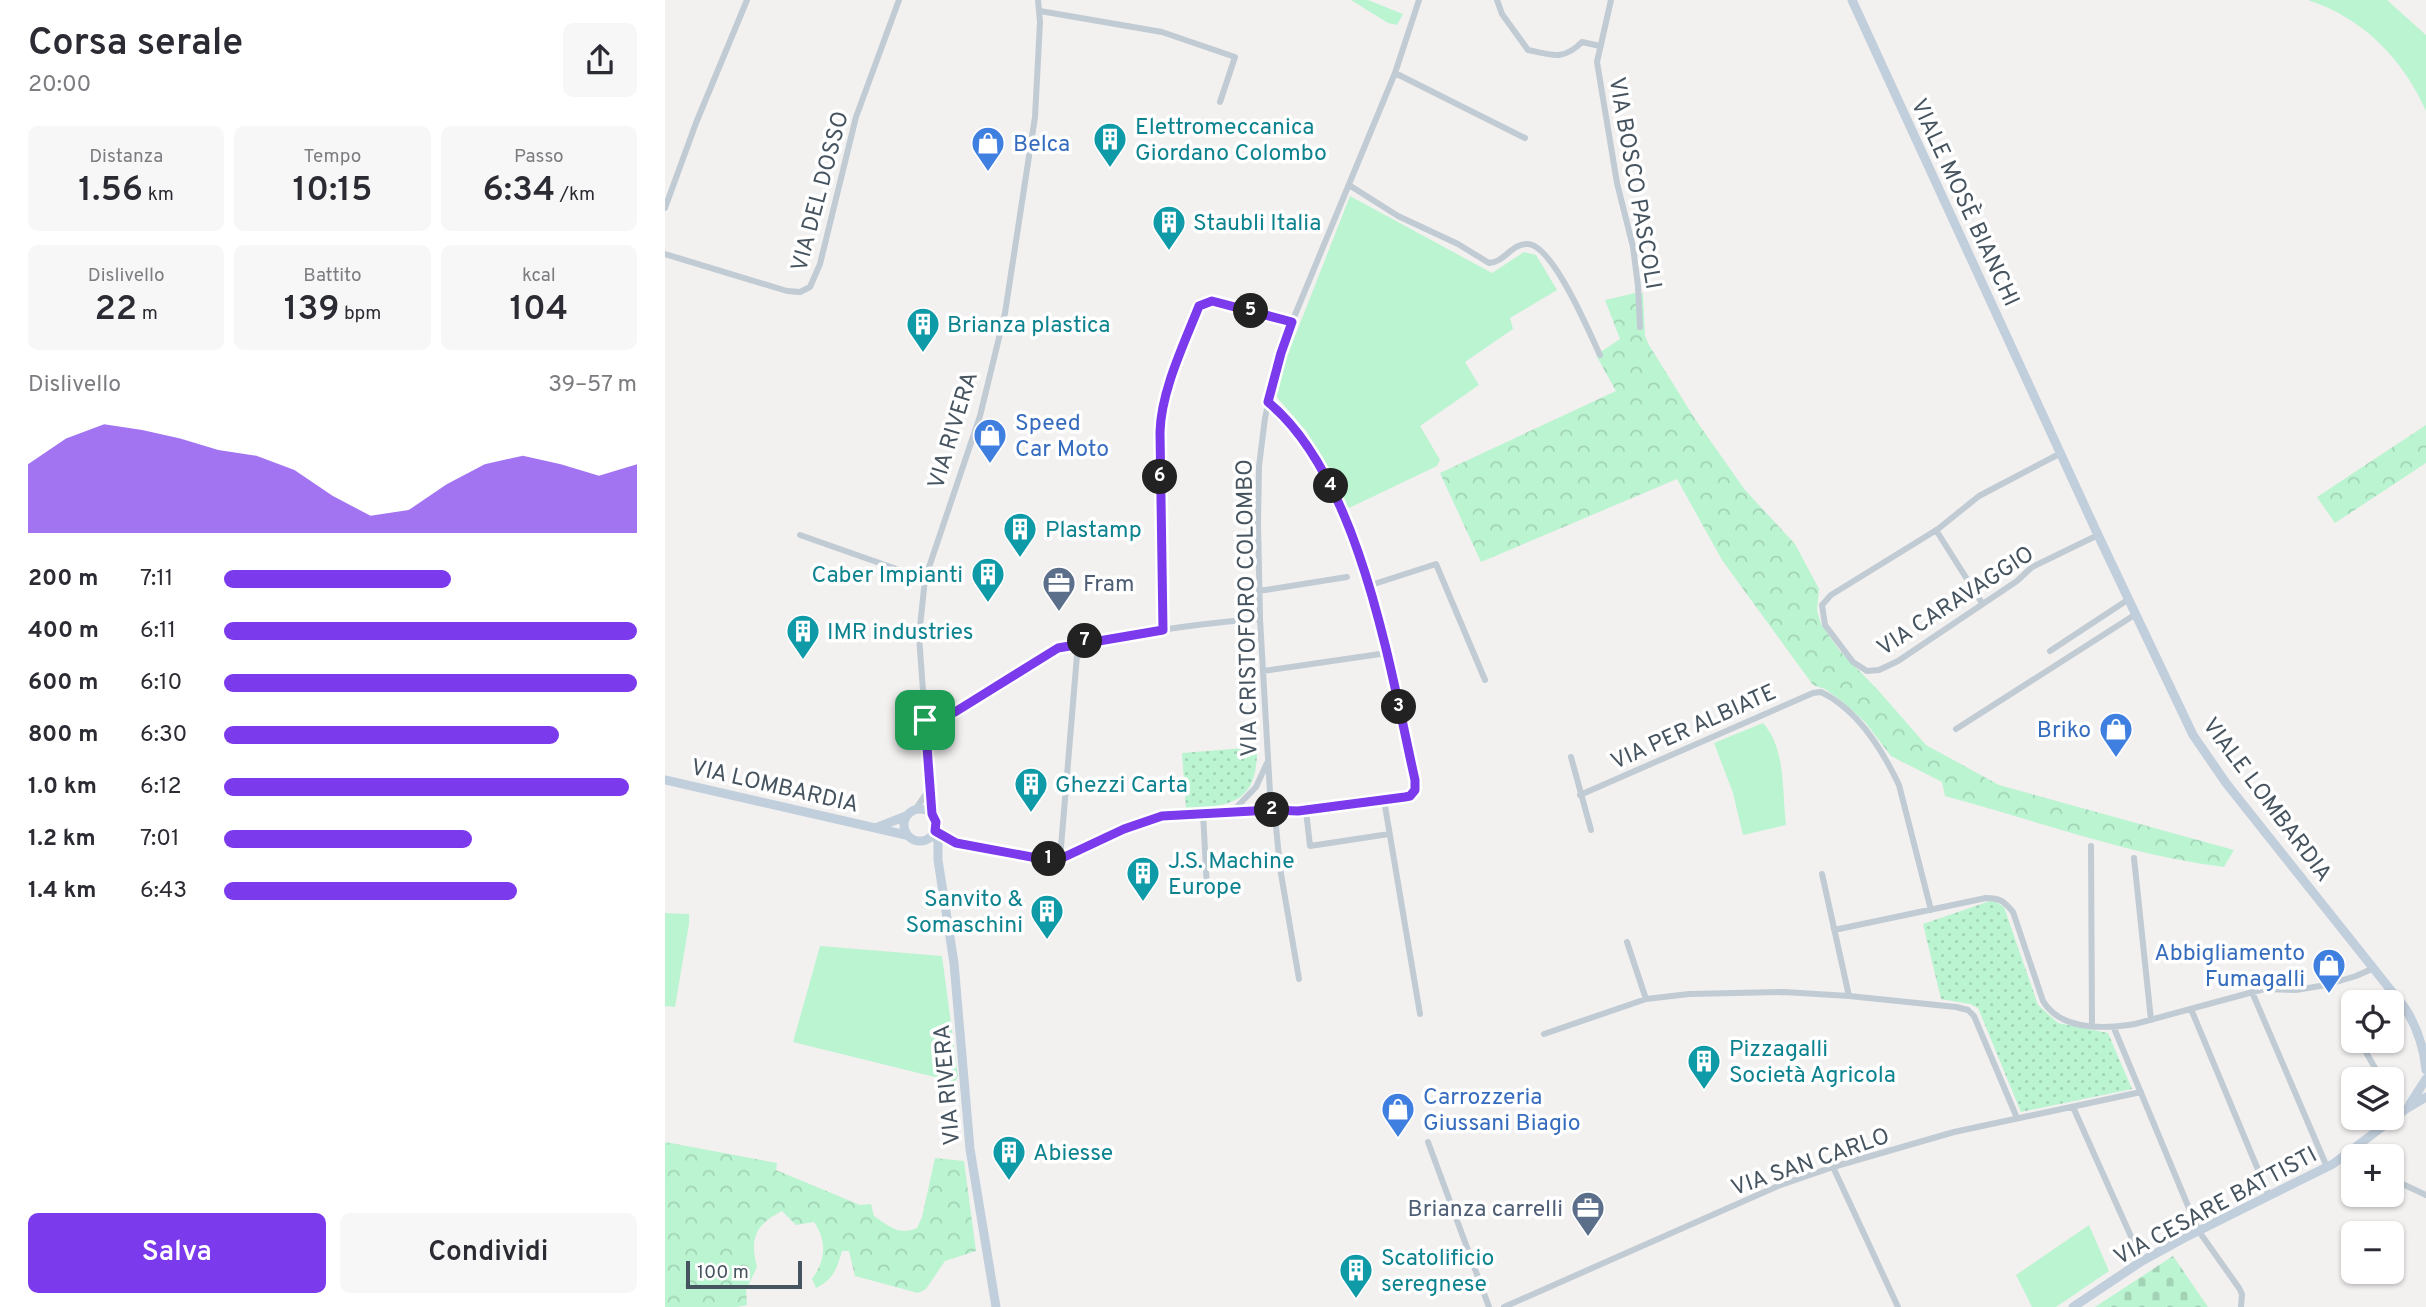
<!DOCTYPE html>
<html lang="it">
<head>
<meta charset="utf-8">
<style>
  body { margin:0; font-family:Overpass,sans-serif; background:#f7f7f7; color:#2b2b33; height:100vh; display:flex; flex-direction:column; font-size:26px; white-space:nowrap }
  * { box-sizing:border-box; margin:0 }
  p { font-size:23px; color:#7c7c81 }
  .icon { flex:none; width:38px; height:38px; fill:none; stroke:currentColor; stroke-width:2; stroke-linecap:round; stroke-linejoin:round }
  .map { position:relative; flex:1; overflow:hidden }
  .details { display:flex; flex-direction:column; background:#fff; width:665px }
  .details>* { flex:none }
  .buttons { position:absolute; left:1676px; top:990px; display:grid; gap:14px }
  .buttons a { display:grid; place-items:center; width:63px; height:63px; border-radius:10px; background:#fff; box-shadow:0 2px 5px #0004; font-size:35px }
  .scale { position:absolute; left:21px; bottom:18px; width:116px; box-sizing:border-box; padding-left:7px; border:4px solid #465460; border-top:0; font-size:19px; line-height:24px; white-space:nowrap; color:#465460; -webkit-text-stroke:5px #fff; paint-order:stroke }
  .pin { position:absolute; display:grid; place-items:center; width:60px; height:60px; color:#fff; margin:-30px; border-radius:14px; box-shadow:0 4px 10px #0006 }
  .km { position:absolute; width:35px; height:35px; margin:-18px; border-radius:50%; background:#222; color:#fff; font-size:19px; line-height:35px; text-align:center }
  .round { display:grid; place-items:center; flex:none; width:74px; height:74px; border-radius:10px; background:#f7f7f7 }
  .headline { display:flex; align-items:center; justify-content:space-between; height:119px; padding:0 28px }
  h1 { font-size:38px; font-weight:600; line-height:52px }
  .stats { display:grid; grid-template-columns:repeat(3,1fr); gap:10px; height:119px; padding:7px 28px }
  .stats div { display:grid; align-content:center; border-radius:10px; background:#f7f7f7; text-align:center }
  .stats b { font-size:35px; font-weight:600 }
  .stats small { font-size:19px; font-weight:400 }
  .stats p { font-size:19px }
  .chart { height:196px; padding:14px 28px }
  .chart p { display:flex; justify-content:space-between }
  .chart svg { width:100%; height:126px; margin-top:7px; fill:#7c3aed; opacity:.7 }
  .primary-button { display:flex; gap:14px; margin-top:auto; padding:14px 28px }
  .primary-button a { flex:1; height:80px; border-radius:10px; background:#7c3aed; color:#fff; font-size:28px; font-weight:600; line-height:80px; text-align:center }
  .primary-button a+a { background:#f7f7f7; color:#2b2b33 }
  ul { padding:0 28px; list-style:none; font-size:23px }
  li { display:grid; grid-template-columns:112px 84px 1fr; align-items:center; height:52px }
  li i { height:18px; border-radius:9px; background:#7c3aed }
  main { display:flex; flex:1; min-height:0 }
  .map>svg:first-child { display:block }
  .green { fill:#bbf4d1 }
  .forest { fill:url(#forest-crowns) }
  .cemetery { fill:url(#cemetery-stones) }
  .park { fill:url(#park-dots) }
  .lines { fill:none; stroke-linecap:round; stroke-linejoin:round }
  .street { stroke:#c0cbd3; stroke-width:6 }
  .secondary { stroke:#c1cedb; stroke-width:9 }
  .route-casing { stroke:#fff; stroke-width:14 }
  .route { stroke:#7c3aed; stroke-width:9 }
  .labels { text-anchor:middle; stroke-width:7; stroke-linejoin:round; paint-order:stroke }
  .culture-label { font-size:23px; fill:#0d838f; stroke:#fff; text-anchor:start }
  .shop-label { font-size:23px; fill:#366cbe; stroke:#fff; text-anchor:start }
  .street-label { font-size:23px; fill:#465460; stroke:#fff }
  .service-label { font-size:23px; fill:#4e5e75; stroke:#fff; text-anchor:start }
</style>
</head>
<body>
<main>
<section class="details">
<div class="headline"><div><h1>Corsa serale</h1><p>20:00</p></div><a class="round"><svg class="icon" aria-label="share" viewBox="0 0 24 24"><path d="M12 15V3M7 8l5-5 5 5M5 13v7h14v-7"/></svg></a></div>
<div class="stats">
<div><p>Distanza</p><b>1.56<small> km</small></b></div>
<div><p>Tempo</p><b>10:15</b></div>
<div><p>Passo</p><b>6:34<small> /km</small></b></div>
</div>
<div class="stats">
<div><p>Dislivello</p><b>22<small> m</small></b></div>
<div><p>Battito</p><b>139<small> bpm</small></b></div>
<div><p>kcal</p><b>104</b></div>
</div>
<div class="chart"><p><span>Dislivello</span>39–57 m</p>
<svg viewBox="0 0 160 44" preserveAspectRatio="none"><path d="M0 44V20L10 11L20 6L30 8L40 11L50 15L60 17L70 22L80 31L90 38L100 36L110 27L120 20L130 17L140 20L150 24L160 20V44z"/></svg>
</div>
<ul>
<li><b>200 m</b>7:11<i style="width:55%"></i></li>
<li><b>400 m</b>6:11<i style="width:100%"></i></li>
<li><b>600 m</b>6:10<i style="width:100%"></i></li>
<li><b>800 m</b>6:30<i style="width:81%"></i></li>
<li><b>1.0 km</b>6:12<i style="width:98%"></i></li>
<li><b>1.2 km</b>7:01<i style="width:60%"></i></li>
<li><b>1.4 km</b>6:43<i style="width:71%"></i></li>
</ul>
<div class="primary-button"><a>Salva</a><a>Condividi</a></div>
</section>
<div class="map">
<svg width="1761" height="1307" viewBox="0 0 1761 1307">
  <defs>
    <pattern id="forest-crowns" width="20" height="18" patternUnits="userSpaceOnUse" patternTransform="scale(1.75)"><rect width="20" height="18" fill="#bbf4d1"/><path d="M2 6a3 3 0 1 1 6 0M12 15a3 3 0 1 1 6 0" fill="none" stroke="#a2d3b6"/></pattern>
    <pattern id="cemetery-stones" width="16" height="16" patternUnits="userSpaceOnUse" patternTransform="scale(1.75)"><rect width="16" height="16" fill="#bbf4d1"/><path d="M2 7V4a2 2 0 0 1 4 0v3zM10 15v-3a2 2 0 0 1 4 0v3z" fill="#a2d3b6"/></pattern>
    <pattern id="park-dots" width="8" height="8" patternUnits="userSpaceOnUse" patternTransform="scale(1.75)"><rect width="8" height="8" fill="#bbf4d1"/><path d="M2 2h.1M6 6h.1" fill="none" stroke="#a2d3b6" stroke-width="1.8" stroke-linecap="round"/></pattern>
  </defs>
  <rect width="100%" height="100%" fill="#f3f0f0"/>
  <path class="green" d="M686,0h17l35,14 -6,11 -9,-2z
    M1643,0h79l39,35v76c-23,-52 -63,-93 -118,-111z
    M685,196l142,77 32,-21 12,3 21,35 -47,28 3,11 -48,33 14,23 -59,41 20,34 -3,6 -90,43 -20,-43 -20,-34 -32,-37 4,-18z
    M1098,723c23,25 19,69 23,102l-43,10 -10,-42 -19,-50z
    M0,913l24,1v10l-14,83 -10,-1z
    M155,946l122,10 16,120 -3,6 -162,-40z
    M1424,1225l20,46 -53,36h-24l-16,-32z"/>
  <path class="forest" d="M970,293h8l2,43 4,9 46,74 50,71 50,54 24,45 -2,21 4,14 19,27 38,39 48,55 73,40 235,65 -10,17c-96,-12 -186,-46 -279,-71l-3,-14 -51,-26 -26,-34 -22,-20 -18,-13 -12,-4 -91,-125 -45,-81 -196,83 -41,-89 176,-82 -20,-36 24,-16 -15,-39z
    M1761,425v38l-91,60 -18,-26z
    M0,1142l112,21 -1,7 84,35 11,-1 3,12c15,10 25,20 43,12l5,-11 13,-59 29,3 12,90 -31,10 -19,28 -8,4 -63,-17 -6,-25h-7c-5,18 -9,29 -26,37l-4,-9c14,-19 15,-38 2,-57l-18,3 -14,-14c-28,14 -32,29 -25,56l-11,23 1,15 -10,2h-72z"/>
  <path class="cemetery" d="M1508,1256l35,51h-113z"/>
  <path class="park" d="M592,747c1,55 -24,59 -71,62l-4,-56z
    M1328,900l11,7 34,98 20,18 50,10 24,56 -111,23 -43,-104 -8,-4 -29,-5 -18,-75z"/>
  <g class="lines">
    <path class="street" d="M832,0l5,14 26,36c24,5 35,11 54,-8l18,4
      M946,0l-14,62 20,121 16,64 5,39 2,41
      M375,11l122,21 73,25 -15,45
      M730,73l130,65
      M684,185l49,31 60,28 31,19c16,-1 22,-19 38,-19 25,-1 62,88 73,111
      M0,208l31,-85 51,-123
      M0,254l122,37 13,1 10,-5 10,-23 36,-147 43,-117
      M1396,453l-82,43 -41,33 -107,66 -9,10 3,20 28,37 14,9 12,-1 19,-9 119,-80 15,-14 66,-32
      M1271,530l46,73
      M135,535l125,44
      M703,586l68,-22 49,116
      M594,591l88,-14
      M498,630l-3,-206 17,-60 22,-58 13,-5 8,1 72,20
      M1385,651l79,-52
      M598,671l124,-18
      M260,720c40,0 94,-57 134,-73 23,-8 50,-9 74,-13 42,-6 85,-13 127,-15
      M1291,729l180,-115
      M906,757l20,73
      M915,795l233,-102 8,-1c36,17 61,57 78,93l32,125
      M719,800l36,214
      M250,810l15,-22
      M641,811l4,35 79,-12
      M567,812l24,-25 11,-24
      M538,813l4,75
      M267,814l-13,-178 6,-57 55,-163 25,-103 30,-196 5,-95 -2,-22
      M270,831l21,12 98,16 15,-3 55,-27 38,-13 109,-6 27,1 107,-14 8,-3 2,-13c-25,-113 -55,-302 -147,-379
      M1426,846l1,180
      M1469,858l17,162
      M395,859l18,-216
      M1157,874l27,122
      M1169,930l152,-32c14,0 18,3 27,14l30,89c18,30 61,28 92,23l129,-35 32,1 30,-5 30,-9 18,-8
      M962,942l19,57
      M634,979l-19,-111 -5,-52 -4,-6 -11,-191 -2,-96 1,-57 6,-48 10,-47 17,-49 103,-249 24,-73
      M1587,992l75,175
      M1526,1009l78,187
      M1449,1028l84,202 41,58 3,6 -1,13
      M879,1034l102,-35 43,-5 95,-2 65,4 107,11 12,3 6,6 43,102
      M1695,1042l22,38
      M1727,1096l10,17
      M1408,1107l69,154
      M763,1142l61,165
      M1168,1167l65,140
      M1727,1179l34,16
      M839,1307l274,-121 55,-19 121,-35 187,-40"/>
    <path class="secondary" d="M1187,0l246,535 95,200 33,48 179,225c12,19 19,40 21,62
      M0,780l241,55
      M239 825a16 16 0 1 1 32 0a16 16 0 1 1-32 0Z
      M213,827l28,-11
      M269,833l4,9v18l16,103 16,186 26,158
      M1745,1104l16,-25
      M1408,1307l69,-46 42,-23 149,-74 73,-55 20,-12"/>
  </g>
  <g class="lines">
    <defs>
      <path id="route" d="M547,301l80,21 -11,31 -13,49c92,76 122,267 147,378v10l-5,6 -5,1 -107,14 -27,-1 -109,6 -38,13 -64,30 -23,-1 -81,-15 -21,-12 1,-9 -4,-8 -7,-94 14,-1 16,-7 103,-64 105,-18 -3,-198c1,-41 24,-88 39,-126z"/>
    </defs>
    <use href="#route" class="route-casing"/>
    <use href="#route" class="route"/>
  </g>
  <defs>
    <symbol id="building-pin" viewBox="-11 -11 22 30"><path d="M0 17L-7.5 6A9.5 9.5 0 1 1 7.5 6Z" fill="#0f9aa8" stroke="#fff"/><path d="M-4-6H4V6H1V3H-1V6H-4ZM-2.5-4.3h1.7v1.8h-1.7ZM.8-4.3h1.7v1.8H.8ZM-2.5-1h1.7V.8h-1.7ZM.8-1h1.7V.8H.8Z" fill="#fff"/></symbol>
    <symbol id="shop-pin" viewBox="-11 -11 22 30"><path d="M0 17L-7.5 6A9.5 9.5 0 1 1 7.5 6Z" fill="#3f7fe0" stroke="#fff"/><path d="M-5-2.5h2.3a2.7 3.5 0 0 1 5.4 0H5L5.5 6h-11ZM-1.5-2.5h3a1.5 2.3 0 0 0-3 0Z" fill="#fff"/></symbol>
    <symbol id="office-pin" viewBox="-11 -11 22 30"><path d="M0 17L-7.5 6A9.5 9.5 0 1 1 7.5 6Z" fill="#5c6f8a" stroke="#fff"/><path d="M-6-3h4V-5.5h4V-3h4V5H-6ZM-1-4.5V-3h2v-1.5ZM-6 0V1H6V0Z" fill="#fff"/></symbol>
  </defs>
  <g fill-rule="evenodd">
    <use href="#building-pin" x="426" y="120" width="38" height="52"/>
    <use href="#shop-pin" x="304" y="124" width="38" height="52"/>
    <use href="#building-pin" x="485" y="203" width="38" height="52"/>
    <use href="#building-pin" x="239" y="305" width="38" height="52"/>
    <use href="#shop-pin" x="306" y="416" width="38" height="52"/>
    <use href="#building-pin" x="336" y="510" width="38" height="52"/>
    <use href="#building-pin" x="304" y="555" width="38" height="52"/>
    <use href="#office-pin" x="375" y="564" width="38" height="52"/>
    <use href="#building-pin" x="119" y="612" width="38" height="52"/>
    <use href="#shop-pin" x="1432" y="710" width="38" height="52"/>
    <use href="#building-pin" x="347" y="765" width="38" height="52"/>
    <use href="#building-pin" x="459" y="854" width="38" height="52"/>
    <use href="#building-pin" x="363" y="892" width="38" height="52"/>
    <use href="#shop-pin" x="1645" y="946" width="38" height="52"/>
    <use href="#building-pin" x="1020" y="1042" width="38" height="52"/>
    <use href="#shop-pin" x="714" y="1090" width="38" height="52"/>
    <use href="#building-pin" x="325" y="1133" width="38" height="52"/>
    <use href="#office-pin" x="904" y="1189" width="38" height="52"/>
    <use href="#building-pin" x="672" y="1251" width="38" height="52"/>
  </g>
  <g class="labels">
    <g class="culture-label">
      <text x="470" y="134">Elettromeccanica<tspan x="470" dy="26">Giordano Colombo</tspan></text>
      <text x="528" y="230">Staubli Italia</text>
      <text x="282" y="332">Brianza plastica</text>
      <text x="380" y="537">Plastamp</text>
      <text x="298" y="582" text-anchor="end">Caber Impianti</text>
      <text x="162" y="639">IMR industries</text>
      <text x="390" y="792">Ghezzi Carta</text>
      <text x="503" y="868">J.S. Machine<tspan x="503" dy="26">Europe</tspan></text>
      <text x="358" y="906" text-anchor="end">Sanvito &amp;<tspan x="358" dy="26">Somaschini</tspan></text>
      <text x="1064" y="1056">Pizzagalli<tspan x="1064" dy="26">Società Agricola</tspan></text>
      <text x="368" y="1160">Abiesse</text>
      <text x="716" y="1265">Scatolificio<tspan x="716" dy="26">seregnese</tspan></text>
    </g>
    <g class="shop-label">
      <text x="348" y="151">Belca</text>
      <text x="350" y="430">Speed<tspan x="350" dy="26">Car Moto</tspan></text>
      <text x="1426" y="737" text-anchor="end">Briko</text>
      <text x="1640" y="960" text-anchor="end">Abbigliamento<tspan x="1640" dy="26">Fumagalli</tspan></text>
      <text x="758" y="1104">Carrozzeria<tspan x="758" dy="26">Giussani Biagio</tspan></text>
    </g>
    <g class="street-label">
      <text transform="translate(971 183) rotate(80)" y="8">VIA BOSCO PASCOLI</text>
      <text transform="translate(154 191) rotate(-75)" y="8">VIA DEL DOSSO</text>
      <text transform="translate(1301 202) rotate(65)" y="8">VIALE MOSÈ BIANCHI</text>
      <text transform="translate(287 430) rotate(-73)" y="8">VIA RIVERA</text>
      <text transform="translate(1290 600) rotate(-33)" y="8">VIA CARAVAGGIO</text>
      <text transform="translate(581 608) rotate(-91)" y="8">VIA CRISTOFORO COLOMBO</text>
      <text transform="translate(1028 726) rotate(-24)" y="8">VIA PER ALBIATE</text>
      <text transform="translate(110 785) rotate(13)" y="8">VIA LOMBARDIA</text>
      <text transform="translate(1603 799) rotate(53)" y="8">VIALE LOMBARDIA</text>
      <text transform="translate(281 1085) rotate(-95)" y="8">VIA RIVERA</text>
      <text transform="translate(1145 1161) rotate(-19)" y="8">VIA SAN CARLO</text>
      <text transform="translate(1550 1205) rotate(-28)" y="8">VIA CESARE BATTISTI</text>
    </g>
    <g class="service-label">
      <text x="418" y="591">Fram</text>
      <text x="898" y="1216" text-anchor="end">Brianza carrelli</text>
    </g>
  </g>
</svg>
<div class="buttons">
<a><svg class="icon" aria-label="locate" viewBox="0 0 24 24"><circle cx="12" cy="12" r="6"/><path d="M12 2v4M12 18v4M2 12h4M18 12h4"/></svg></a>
<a><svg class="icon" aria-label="layers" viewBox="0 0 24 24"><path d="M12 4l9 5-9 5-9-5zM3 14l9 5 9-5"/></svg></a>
<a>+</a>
<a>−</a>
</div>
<div class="scale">100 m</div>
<div class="pin" style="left:260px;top:720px;background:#1e9e55"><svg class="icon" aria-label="arrive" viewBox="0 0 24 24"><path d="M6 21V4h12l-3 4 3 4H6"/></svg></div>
<b class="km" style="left:384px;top:859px">1</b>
<b class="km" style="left:607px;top:810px">2</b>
<b class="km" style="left:734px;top:707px">3</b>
<b class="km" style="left:666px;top:486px">4</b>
<b class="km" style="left:586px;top:311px">5</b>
<b class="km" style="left:495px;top:477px">6</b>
<b class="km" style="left:420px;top:641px">7</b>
</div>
</main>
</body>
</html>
